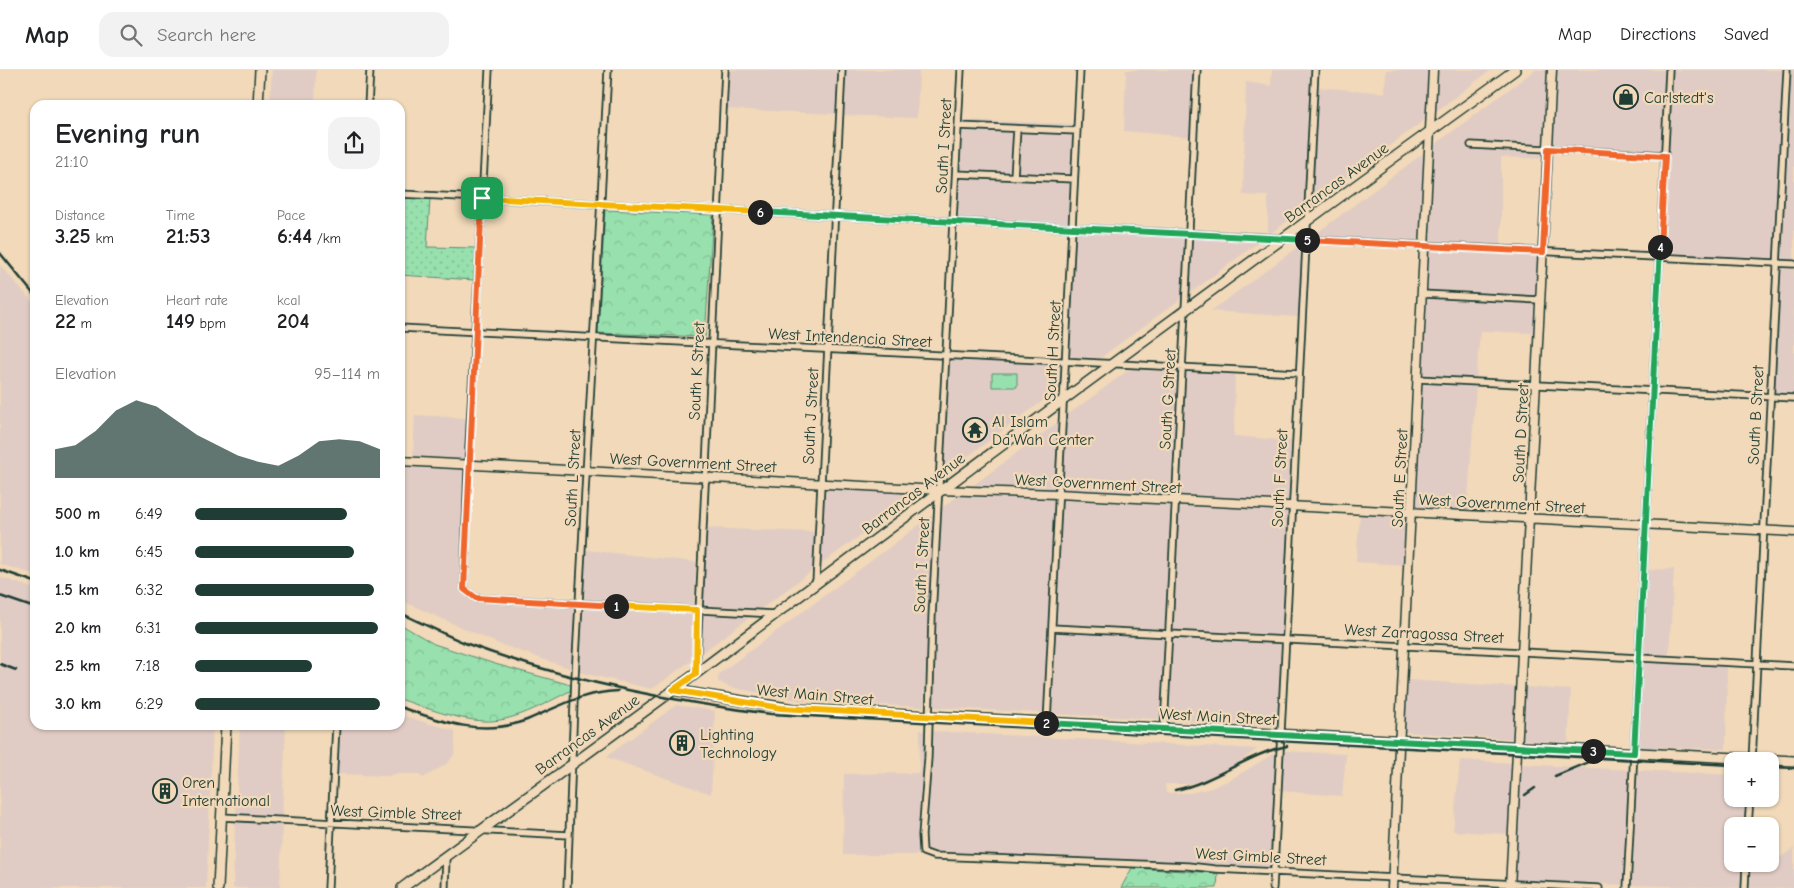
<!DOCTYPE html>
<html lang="en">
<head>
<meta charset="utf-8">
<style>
  body { margin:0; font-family:"Comic Neue",sans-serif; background:#f2f2f2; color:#202124; height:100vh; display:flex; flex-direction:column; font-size:19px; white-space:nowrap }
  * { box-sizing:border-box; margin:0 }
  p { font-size:16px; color:#757577 }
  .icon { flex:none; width:28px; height:28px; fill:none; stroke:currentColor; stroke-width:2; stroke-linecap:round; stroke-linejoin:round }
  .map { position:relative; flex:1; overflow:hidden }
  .side { position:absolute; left:30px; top:30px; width:375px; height:630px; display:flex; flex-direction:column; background:#fff; border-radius:15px; box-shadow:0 1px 4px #0004 }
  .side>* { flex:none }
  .controls { position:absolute; left:1724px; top:682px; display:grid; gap:10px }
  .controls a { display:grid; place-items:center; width:55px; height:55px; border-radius:10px; background:#fff; box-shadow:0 1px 4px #0004; font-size:25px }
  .pin { position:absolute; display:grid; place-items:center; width:42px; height:42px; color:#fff; margin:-21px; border-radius:10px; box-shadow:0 2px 8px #0006 }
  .km { position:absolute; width:25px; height:25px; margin:-12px; border-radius:50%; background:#222; color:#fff; font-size:14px; line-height:25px; text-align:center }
  .round { display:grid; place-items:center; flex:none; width:52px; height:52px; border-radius:15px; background:#f2f2f2 }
  .headline { display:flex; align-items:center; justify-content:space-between; height:85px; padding:0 25px }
  h1 { font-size:28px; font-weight:800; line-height:38px }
  .metrics { display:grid; grid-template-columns:repeat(3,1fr); gap:8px; height:85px; padding:5px 25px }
  .metrics div { display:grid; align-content:center }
  .metrics b { font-size:21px; font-weight:800 }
  .metrics small { font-size:14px; font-weight:400 }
  .metrics p { font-size:14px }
  .chart { height:140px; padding:10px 25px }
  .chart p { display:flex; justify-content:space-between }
  .chart svg { width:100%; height:90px; margin-top:5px; fill:#1f3d34; opacity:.7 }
  ul { padding:0 25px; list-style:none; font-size:16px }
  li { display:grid; grid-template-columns:80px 60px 1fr; align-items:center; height:38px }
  li i { height:12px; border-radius:6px; background:#1f3d34 }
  header { display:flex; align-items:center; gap:30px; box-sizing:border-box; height:70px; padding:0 25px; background:#fff; border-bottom:1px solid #e0e0e0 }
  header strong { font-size:24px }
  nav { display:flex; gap:28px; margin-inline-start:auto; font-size:18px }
  .search { width:350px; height:45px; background:#f2f2f2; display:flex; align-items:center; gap:12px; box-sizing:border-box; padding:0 18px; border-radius:15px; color:#757577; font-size:19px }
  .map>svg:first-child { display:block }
  .built { fill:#e0ccc4 }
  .grass { fill:url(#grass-dots); stroke:#5c8e71 }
  .forest { fill:url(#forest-crowns); stroke:#5c8e71 }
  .pitch { fill:#98e0ae; stroke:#5c8e71 }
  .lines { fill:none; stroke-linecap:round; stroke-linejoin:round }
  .minor-casing { stroke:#1f3d34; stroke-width:9 }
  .tertiary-casing { stroke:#1f3d34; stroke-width:11 }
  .secondary-casing { stroke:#1f3d34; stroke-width:12 }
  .minor { stroke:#f1d9b9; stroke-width:5.5 }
  .tertiary { stroke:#f1d9b9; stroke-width:8 }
  .secondary { stroke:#f1d9b9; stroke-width:9 }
  .rail { stroke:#1f3d34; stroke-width:2.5 }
  .split-1-casing { stroke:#fff; stroke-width:10 }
  .split-2-casing { stroke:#fff; stroke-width:10 }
  .split-3-casing { stroke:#fff; stroke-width:10 }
  .split-4-casing { stroke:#fff; stroke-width:10 }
  .split-5-casing { stroke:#fff; stroke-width:10 }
  .split-6-casing { stroke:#fff; stroke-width:10 }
  .split-7-casing { stroke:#fff; stroke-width:10 }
  .split-1 { stroke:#f0652b; stroke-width:6 }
  .split-2 { stroke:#f5b400; stroke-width:6 }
  .split-3 { stroke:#22a559; stroke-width:6 }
  .split-4 { stroke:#22a559; stroke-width:6 }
  .split-5 { stroke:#f0652b; stroke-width:6 }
  .split-6 { stroke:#22a559; stroke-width:6 }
  .split-7 { stroke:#f5b400; stroke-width:6 }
  .labels { text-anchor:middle; stroke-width:4.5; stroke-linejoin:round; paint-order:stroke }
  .poi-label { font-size:16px; fill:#1f3d34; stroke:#f1d9b9; text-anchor:start }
  .street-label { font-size:16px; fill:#1f3d34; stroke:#f1d9b9 }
</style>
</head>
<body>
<header>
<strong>Map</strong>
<div class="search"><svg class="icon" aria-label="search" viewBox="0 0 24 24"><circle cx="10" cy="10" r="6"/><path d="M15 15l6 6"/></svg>Search here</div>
<nav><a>Map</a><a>Directions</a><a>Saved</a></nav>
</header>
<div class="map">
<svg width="1794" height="818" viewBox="0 0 1794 818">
  <defs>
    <pattern id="grass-dots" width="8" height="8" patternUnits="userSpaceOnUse" patternTransform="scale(1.25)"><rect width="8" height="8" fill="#98e0ae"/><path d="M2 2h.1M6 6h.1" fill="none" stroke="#83c196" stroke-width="1.8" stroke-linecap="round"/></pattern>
    <pattern id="forest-crowns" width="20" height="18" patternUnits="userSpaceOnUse" patternTransform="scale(1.25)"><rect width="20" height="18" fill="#98e0ae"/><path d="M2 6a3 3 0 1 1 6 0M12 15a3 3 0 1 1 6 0" fill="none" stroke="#83c196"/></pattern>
  </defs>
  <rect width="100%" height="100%" fill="#f1d9b9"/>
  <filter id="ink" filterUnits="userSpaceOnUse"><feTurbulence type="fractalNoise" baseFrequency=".02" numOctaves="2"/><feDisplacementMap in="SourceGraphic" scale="10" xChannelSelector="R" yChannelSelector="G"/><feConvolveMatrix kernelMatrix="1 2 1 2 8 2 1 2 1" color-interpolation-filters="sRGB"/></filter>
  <g filter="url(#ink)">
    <path class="built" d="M272,0h44l-1,35h-45z
      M728,0h110l-2,44 -110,-5z
      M846,0h73l-2,48 -74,-3z
      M1126,0h67l-3,67 -66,-6z
      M1272,0h39l-8,140 -32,23h-3v-37l-25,-1 3,-113 25,4z
      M1386,0h43l-2,48 -116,86 6,-117 68,6z
      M1436,0h55l-56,42z
      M1535,0h14l-4,74 -77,-3v8l77,4 -1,6 -43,-2v88l-72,-3 4,-96z
      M1556,0h110l-5,81 -109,-6z
      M1673,0h110l-10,189 -109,-5z
      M1790,0h4v190l-13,-1z
      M962,50l111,4 -5,99 -111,-5z
      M1425,82l-4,89 -108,-5z
      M1075,162l110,5 -3,61 -82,60 -31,-1z
      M1192,168l68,3 -70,52z
      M1302,174l-4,73 -87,-6z
      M1428,180l111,6 -4,77 -55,-2 -4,47 -54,-3z
      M0,195l35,40v270l-35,-11z
      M1780,198l14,1v125l-20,-1z
      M950,290l111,5 -1,23 -116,86z
      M1130,299l48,2 -6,125 -110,-6 4,-74z
      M1186,301l49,3 -1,62 57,5 -3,60 -109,-5z
      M1421,313l55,3 -9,125 -52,-3z
      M415,345l52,3 -2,42 -52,-3z
      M1058,352l-3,68 -85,-3h1z
      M400,395l65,3 -4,124 4,5 11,5 100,6 -4,61 -73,-25 -99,-44z
      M824,417l94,6 -98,72z
      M959,425l96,3 -11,215 -112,-6 10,-199z
      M1062,429l109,5 -6,125 -109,-5z
      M1179,434l109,6 -6,125 -110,-5z
      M934,444l-10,193 -120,-6 -75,-14 -11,-6 1,-7z
      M1360,444l47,2 -2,49 -49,-3z
      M705,458l109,4 -1,38 -52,39 -60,-3z
      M586,480l110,12 -2,44 -110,-6z
      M1674,499l-5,86 -26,-1 4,-84z
      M0,507l35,12v136h178l-7,163h-206z
      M583,538l110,6 -1,46 -40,29 -73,-17z
      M700,544l50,3 -51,38z
      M1055,562l110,6 -5,81 -109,-5z
      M1172,568l109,6 -4,82 -109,-6z
      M1643,592l84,4 -1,83 -88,-2z
      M1406,610l111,7 -3,52 -111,-7z
      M1524,617l47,3 -3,53 -46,-3z
      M676,635l39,6 -4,83 -105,-37z
      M400,645l55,16v22l-7,10 -25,15 -5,-4h-26l-2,2 -53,-2 3,-49h60z
      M240,655h46l-4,91 -46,-2z
      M920,660l4,1v26l-6,78 2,20h-77l1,-81 75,-1z
      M931,661l326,18 -28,21 -21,9 -20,5h-23l1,9h24l21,-5 21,-9 44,-27 -6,115 -340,-16 -4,-1 -1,-15 7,-77z
      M1283,681l63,3 -4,42 -61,-5z
      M1460,690l53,3 -4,71 -56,-3z
      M1520,694l110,6 -7,115 -109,-5z
      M1637,700l95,5v24h14l-1,27h-13v38h11l-2,24 -110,-3z
      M235,752l47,3 -2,63h-47z
      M1794,778v40h-45l1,-24h3v5l17,-5z"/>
    <path class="grass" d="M400,128l30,1 -3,48 49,1 -2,32 -74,-5z"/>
    <path class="forest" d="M605,140l108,5 -8,122 -107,-4z
      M400,554l34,20 61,20 76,21 -1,6c-26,13 -58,32 -87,30 -28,-2 -57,-13 -83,-22z
      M1132,798l86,5 -1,15h-96z"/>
    <path class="pitch" d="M992,303h25v14h-25z"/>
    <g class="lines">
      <defs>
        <path id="minor" d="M489,0l-21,394 -4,125 12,9 298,16
          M961,0l-29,547 -4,141 -6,77 1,17 11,4 254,10 27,3 384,19
          M368,35l2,-35
          M958,56l119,5
          M1471,75l194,10
          M956,104l118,5
          M1014,107l3,-48
          M400,124l1394,70
          M1422,224l118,6
          M400,258l899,45
          M1418,309l376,19
          M816,513l26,-513
          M1052,558l742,38
          M696,604l29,-604
          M1047,653l33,-653
          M1164,659l33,-659
          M1752,691l35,-691
          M221,747l348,18
          M1748,756l2,-27
          M328,818l8,-163
          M445,818l1,-32
          M567,818l8,-211 33,-607
          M1273,818l42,-818
          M1627,818l42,-818
          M1745,818l1,-24"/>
        <path id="tertiary" d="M400,391l539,29 119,4 736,38
          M1392,818l41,-818
          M1510,818l42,-818"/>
        <path id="secondary" d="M258,35l2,-35
          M673,620l121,19 1000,52
          M218,818l8,-163
          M402,818c97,-71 195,-141 292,-213 272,-204 545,-406 821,-605"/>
      </defs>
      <use href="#minor" class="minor-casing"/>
      <use href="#tertiary" class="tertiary-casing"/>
      <use href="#secondary" class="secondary-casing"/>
      <use href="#minor" class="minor"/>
      <use href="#tertiary" class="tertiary"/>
      <use href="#secondary" class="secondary"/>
      <path class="rail" d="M0,183l35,43
        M0,500l35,12
        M0,526l35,12
        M400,543c22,10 43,21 65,30 98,37 203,58 306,71l961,51
        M0,594l16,6
        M400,637c42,15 83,30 127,13 34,-14 52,-27 91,-29
        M1770,697l24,1
        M1555,706l36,-15
        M1175,720c41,-8 72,-36 112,-44
        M1525,725l10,-7"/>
    </g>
  </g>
  <g class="lines" filter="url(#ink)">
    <defs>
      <path id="split-1" d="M482,128l-18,391 12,9 140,8"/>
      <path id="split-2" d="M616,536l81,4 -1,64 -23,16 108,18 265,15"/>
      <path id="split-3" d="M1046,653l547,28"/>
      <path id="split-4" d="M1593,681l41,2 26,-506"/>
      <path id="split-5" d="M1307,170l236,12 5,-103 117,7 -5,91"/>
      <path id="split-6" d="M760,142l547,28"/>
      <path id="split-7" d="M482,128l278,14"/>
    </defs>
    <use href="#split-1" class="split-1-casing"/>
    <use href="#split-2" class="split-2-casing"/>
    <use href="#split-3" class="split-3-casing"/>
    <use href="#split-4" class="split-4-casing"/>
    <use href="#split-5" class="split-5-casing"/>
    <use href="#split-6" class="split-6-casing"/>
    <use href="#split-7" class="split-7-casing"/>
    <use href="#split-1" class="split-1"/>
    <use href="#split-2" class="split-2"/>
    <use href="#split-3" class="split-3"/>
    <use href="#split-4" class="split-4"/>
    <use href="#split-5" class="split-5"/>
    <use href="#split-6" class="split-6"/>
    <use href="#split-7" class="split-7"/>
  </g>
  <defs>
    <symbol id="shop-ring" viewBox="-11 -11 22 22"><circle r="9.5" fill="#f1d9b9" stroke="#1f3d34" stroke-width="1.5"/><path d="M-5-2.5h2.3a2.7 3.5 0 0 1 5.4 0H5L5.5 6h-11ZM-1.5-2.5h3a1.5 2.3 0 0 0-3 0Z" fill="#1f3d34"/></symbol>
    <symbol id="temple-ring" viewBox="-11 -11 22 22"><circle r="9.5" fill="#f1d9b9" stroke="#1f3d34" stroke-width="1.5"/><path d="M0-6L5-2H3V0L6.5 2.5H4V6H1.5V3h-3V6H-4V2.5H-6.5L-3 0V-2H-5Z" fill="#1f3d34"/></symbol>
    <symbol id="building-ring" viewBox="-11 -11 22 22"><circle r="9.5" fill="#f1d9b9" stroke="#1f3d34" stroke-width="1.5"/><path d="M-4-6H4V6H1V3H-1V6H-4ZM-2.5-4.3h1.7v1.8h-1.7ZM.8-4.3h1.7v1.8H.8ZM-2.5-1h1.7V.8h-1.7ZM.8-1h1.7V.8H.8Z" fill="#1f3d34"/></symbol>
  </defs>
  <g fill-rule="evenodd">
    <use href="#shop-ring" x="1612" y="13" width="28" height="28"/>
    <use href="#temple-ring" x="961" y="346" width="28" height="28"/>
    <use href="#building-ring" x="668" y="659" width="28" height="28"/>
    <use href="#building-ring" x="151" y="707" width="28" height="28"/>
  </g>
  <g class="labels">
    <g class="poi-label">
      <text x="1644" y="33">Carlstedt's</text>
      <text x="992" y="357">Al Islam<tspan x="992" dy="18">Da'Wah Center</tspan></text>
      <text x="700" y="670">Lighting<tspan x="700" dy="18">Technology</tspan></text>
      <text x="182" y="718">Oren<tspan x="182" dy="18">International</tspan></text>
    </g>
    <g class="street-label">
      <text transform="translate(943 76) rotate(-87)" y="6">South I Street</text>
      <text transform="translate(1336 112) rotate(-36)" y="6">Barrancas Avenue</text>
      <text transform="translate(850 267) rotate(3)" y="6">West Intendencia Street</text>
      <text transform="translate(1052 281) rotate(-87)" y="6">South H Street</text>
      <text transform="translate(696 301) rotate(-87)" y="6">South K Street</text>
      <text transform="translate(1167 329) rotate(-87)" y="6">South G Street</text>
      <text transform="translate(1755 345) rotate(-87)" y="6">South B Street</text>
      <text transform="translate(810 346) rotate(-87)" y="6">South J Street</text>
      <text transform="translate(1520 363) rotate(-87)" y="6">South D Street</text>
      <text transform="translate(693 392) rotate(3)" y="6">West Government Street</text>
      <text transform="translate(572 408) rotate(-87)" y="6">South L Street</text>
      <text transform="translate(1279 408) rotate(-87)" y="6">South F Street</text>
      <text transform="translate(1399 408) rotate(-87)" y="6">South E Street</text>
      <text transform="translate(1098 413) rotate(3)" y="6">West Government Street</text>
      <text transform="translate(913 423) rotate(-37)" y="6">Barrancas Avenue</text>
      <text transform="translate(1502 433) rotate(3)" y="6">West Government Street</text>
      <text transform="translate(921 495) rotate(-87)" y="6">South I Street</text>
      <text transform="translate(1424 563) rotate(3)" y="6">West Zarragossa Street</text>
      <text transform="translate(815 624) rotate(5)" y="6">West Main Street</text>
      <text transform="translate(1218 646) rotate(3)" y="6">West Main Street</text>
      <text transform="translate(587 664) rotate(-36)" y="6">Barrancas Avenue</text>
      <text transform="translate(396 742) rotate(2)" y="6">West Gimble Street</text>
      <text transform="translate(1261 786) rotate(3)" y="6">West Gimble Street</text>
    </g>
  </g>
</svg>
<div class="controls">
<a>+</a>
<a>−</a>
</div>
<div class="pin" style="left:482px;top:128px;background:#1e9e55"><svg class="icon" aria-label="arrive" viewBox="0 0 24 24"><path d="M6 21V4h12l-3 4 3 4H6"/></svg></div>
<b class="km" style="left:616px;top:536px">1</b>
<b class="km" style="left:1046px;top:653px">2</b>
<b class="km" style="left:1593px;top:681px">3</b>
<b class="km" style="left:1660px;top:177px">4</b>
<b class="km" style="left:1307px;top:170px">5</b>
<b class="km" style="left:760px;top:142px">6</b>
<section class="side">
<div class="headline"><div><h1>Evening run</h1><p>21:10</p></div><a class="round"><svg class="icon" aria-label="share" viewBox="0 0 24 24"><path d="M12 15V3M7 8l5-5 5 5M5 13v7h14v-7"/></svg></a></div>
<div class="metrics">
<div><p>Distance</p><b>3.25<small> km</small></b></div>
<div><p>Time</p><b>21:53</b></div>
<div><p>Pace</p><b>6:44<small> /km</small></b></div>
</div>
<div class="metrics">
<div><p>Elevation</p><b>22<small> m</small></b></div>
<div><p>Heart rate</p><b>149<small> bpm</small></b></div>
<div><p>kcal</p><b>204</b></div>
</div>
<div class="chart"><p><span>Elevation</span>95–114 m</p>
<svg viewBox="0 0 160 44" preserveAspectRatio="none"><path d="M0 44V30L10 28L20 21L30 11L40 6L50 9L60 16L70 23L80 28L90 33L100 36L110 38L120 33L130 26L140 25L150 26L160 30V44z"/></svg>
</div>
<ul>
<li><b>500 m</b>6:49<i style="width:82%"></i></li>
<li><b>1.0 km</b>6:45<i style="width:86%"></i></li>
<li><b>1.5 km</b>6:32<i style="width:97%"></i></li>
<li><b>2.0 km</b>6:31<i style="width:99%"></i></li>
<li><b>2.5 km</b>7:18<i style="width:63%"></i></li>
<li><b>3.0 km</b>6:29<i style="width:100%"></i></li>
</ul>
</section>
</div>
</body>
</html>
